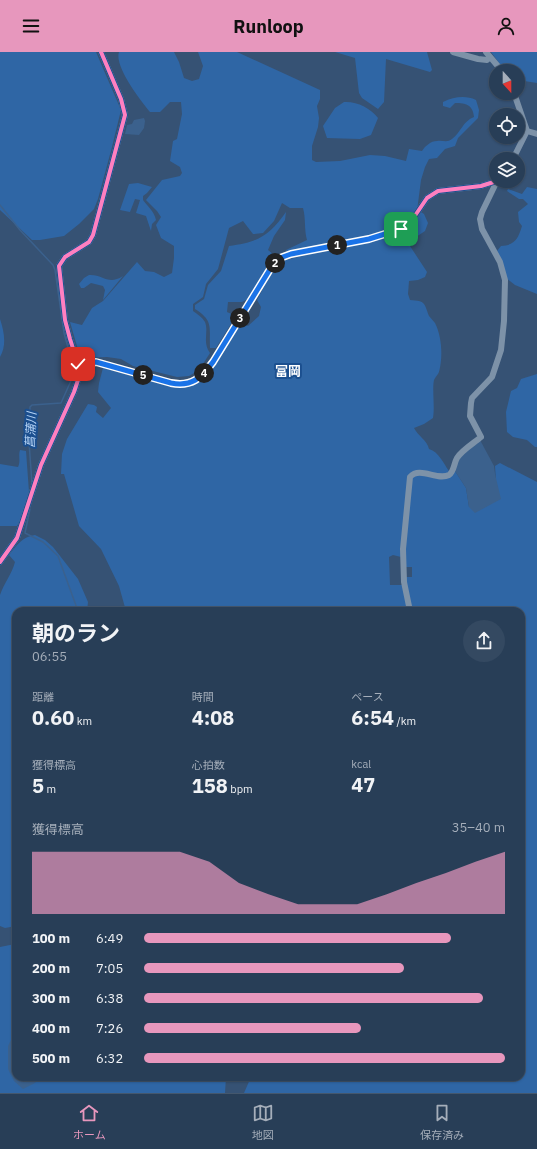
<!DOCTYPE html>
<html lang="ja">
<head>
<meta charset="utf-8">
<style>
  body { margin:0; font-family:"IBM Plex Sans","Noto Sans JP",sans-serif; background:#344961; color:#f1f3f6; height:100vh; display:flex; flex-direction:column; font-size:15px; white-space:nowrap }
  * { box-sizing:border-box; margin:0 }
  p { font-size:13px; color:#a5aeba }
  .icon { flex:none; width:22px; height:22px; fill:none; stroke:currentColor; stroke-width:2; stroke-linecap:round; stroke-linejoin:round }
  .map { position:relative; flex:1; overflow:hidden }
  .drawer { position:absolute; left:12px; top:555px; width:513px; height:474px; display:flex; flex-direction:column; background:#283e57; border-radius:12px; box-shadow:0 1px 3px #0004,0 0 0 1px #44576d }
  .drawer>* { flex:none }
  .needle { width:26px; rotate:159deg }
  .buttons { position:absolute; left:489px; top:12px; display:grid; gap:8px }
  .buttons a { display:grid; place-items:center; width:36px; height:36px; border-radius:50%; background:#283e57; box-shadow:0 1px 3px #0004,0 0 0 1px #44576d; font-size:20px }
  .pin { position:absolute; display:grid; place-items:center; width:34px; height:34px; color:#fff; margin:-17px; border-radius:8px; box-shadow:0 2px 6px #0006 }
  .km { position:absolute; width:20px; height:20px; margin:-10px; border-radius:50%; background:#222; color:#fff; font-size:11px; line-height:20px; text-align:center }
  .round { display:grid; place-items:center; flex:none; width:42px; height:42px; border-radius:21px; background:#344961 }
  .summary { display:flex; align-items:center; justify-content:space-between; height:68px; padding:0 20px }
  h1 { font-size:22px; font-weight:700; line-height:30px }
  .metrics { display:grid; grid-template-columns:repeat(3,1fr); gap:6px; height:68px; padding:4px 20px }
  .metrics div { display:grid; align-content:center }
  .metrics b { font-size:20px; font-weight:700 }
  .metrics small { font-size:11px; font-weight:400 }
  .metrics p { font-size:11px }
  .chart { height:112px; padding:8px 20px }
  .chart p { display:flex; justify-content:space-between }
  .chart svg { width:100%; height:72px; margin-top:4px; fill:#e797bd; opacity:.7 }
  ul { padding:0 20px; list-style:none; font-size:13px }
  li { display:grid; grid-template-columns:64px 48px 1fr; align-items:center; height:30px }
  li i { height:10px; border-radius:5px; background:#e797bd }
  header { display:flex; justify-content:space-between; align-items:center; height:52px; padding:0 20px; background:#e797bd; color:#111; font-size:18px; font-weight:700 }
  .menu { display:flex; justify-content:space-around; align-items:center; height:56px; border-top:1px solid #44576d; background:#283e57; font-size:11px; color:#a5aeba }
  .menu a { display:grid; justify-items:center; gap:2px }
  .menu .on { color:#e797bd }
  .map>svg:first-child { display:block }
  .green { fill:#2f66a5; fill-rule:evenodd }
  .water { fill:#3b618d }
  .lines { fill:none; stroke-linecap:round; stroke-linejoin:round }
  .stream { stroke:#3b618d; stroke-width:1.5 }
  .minor { stroke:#7d92a8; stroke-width:6 }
  .cycleway-casing { stroke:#1b4f8f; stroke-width:6 }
  .cycleway { stroke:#ff80c0; stroke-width:4 }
  .route-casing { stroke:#fff; stroke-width:8 }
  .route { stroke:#1a73e8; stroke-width:5 }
  .labels { text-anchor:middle; stroke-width:4; stroke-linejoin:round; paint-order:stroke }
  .water-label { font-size:12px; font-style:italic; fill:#b5d3f5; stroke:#1b4f8f }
  .quarter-label { font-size:13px; font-weight:bold; fill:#fff; stroke:#1b4f8f }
</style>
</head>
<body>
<header><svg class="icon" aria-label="menu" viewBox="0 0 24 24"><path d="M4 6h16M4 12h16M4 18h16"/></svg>Runloop<svg class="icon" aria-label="person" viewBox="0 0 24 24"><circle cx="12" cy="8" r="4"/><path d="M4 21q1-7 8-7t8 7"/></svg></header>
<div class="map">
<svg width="537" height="1041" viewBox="0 0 537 1041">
  <rect width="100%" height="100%" fill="#365274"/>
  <path class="green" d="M0,0h96l25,58 -9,37 -14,52 -4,10 -15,15 -15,12 -24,4h-8l-32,-30z
    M119,0h55l5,10 5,16 8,3 7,-2 4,-13 -5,-14h39l83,38v9l-3,7 2,12 -1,9 -6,19v14l4,2 24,-1 30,-6 15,1 21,5 3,-12 13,2c3,-5 9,-10 15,-10 6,-1 10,2 15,-2 9,-7 11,-18 22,-22 -1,-12 -8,-14 -19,-14l-5,5 -7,-2v-4c11,-5 22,-7 33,-2l3,10 -1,8 -20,20 -3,8 -10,3 -8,9 -8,1 -4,8 -4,13 -4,31 -16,14 -12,6 -101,22 -2,-3 21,-10c-3,-11 -1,-21 -4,-32h-13l-8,-5 -8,18 -11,12 -10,1 -10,-13 -14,7 -11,41 -12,15 -3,13 -10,7v7c4,3 9,6 12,11 4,10 -3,20 5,31l-11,17 -10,6 -12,1 -44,-11 -12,-7 -14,-2 -23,1 -5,-5 -9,-31 12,3 10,-17 11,-7 34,-39 8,9 9,1 10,5 8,-4 2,-15v-12l-13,-8 -5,-13 5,-8 -4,-6 -11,-11 16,-20 18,-4 2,-3 -2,-6 -10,-6 3,-20 4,-2 5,-25 -1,-12h-11l-10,10h-10c-10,-12 -36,-46 -31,-60z
    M335,0h92l5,18 -2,2 -44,-13 -2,43 -6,7 -16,-11 -3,-5 -4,-35z
    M491,0h46v31l-19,-3v-9h-13z
    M344,50c12,-1 27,6 34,16l-7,17 -11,4 -33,-1 -4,-12 12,-18z
    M138,131l14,4 -5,6 -4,3v4c5,7 11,11 13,20l-4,4 -1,7 -5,-15 -10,-3 4,-13 -5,-1 -5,13 -10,-2 9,-26z
    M527,135l10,2v105l-22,-9 -9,-7 -9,-27 4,-5c14,-1 17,-7 21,-20l-3,-4 -1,-10 10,-8 -5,-5h-4l-12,-8 1,-2 14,5z
    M286,160l-1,8 -11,16 -6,14 6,5 -6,5 2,4 -20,34 -8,4h-14l-1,10 9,4 -20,32h-6c-1,-21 4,-27 -15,-39v-4l9,-6 4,-14 13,-14 8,-25c28,-3 41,-11 57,-34z
    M421,160l3,2 4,9 -3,8 -15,10v5l17,26 -2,5 -7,3 -9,1 -1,13 2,6c16,1 14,3 19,16 2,2 4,5 6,7 7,14 8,34 4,49 -1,3 -4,5 -5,8 -2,9 1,27 -1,38l-9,6 -10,4c4,8 13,12 15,21 10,3 14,14 20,22h6l11,17 3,19 27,-26 -1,-15 5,-3 37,19v611h-293l7,-16h270v-466h-395l-7,-25 -18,-37 -22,-23 -15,-52h-3l1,-20 5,-15 21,-35 6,1 3,2 -1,5 7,6 8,-10 -13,-16 1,-9 4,-15 68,19h12l15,-4 10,-7 33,-54 7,4 11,-10 2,-9 -4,-7 17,-33 11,-7 114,-26 10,-6zM393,503l8,2 4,10h7v10h-6l-4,8h-12l-1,-28z
    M89,223c14,-1 19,11 34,1l-20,24 2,-10 -2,-4 -12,-3 -7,5h-3l-2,-4 5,-6z
    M0,267c4,12 7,26 0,38z
    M537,322v73h-2l-8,-7 -14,-3 -6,-5 -1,-20 5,-21 6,-3 4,-9z
    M20,398l6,1 3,41 -8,27 -4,7h-17v-62l18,3c3,-6 0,-11 2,-17z
    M35,483l10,5 8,7 25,32 10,23 -1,9h-71v315l-11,2 -5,-2v-331c4,-12 12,-21 15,-33l-6,-7c8,-10 13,-18 26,-20z
    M15,892h1v133h210l-1,16h-225v-146z"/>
  <path class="water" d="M144,66l1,3 -1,7 -5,7 -14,-1 2,-9 5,-1 2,-4z
    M480,388l14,26 1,8 6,25 -26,14 -6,-6 -3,-19 -11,-17 3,-13z
    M16,983v42h24l-5,6 -12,6 -9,-8 -6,-12v-23l4,-8z"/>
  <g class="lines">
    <path class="stream" d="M0,153l20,25 33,35 2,5 9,63 10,37v4l-13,29 -29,2 -2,2 -1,35 3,42
      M30,457l-5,24 18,9 15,14 20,55"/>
    <path class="minor" d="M453,0l25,7 9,1 3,-3
      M486,0l16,19
      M527,79l10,3
      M513,107l14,-28 -13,-38
      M78,312l18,-2 75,21c21,4 30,-5 42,-21l59,-95 8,-9 11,-4 78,-15 20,-6 12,-4 9,-6 17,-25 11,-7 43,-5 16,-5
      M0,510l17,-24 24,-73 33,-73 5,-15 -1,-13 -8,-25 -5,-19 -6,-54 6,-9 24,-15 4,-7 32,-120 -4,-16 -20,-47
      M410,559l-6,-29 -1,-33 7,-72c10,-11 27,4 39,-2 5,-3 5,-12 8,-17 5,-8 17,-15 24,-21l-11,-21 1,-13 1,-5 20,-21 9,-27 3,-29 1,-41 -5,-18 -18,-33 -2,-10 2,-7 15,-31"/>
    <defs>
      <path id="cycleway" d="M78,312l18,-2 75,21c21,4 30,-5 42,-21l59,-95 8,-9 11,-4 78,-15 20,-6 12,-4 9,-6 17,-25 11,-7 43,-5 16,-5
        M0,510l17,-24 24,-73 33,-73 5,-15 -1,-13 -8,-25 -5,-19 -6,-54 6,-9 24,-15 4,-7 32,-120 -4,-16 -20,-47"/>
    </defs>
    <use href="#cycleway" class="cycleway-casing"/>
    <use href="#cycleway" class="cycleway"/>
  </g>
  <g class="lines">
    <defs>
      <path id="route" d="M78,312l18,-2 75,21c21,4 30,-5 42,-21l59,-96 8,-8 11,-4 78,-15 32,-10"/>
    </defs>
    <use href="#route" class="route-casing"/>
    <use href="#route" class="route"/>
  </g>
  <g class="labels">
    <g class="water-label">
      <text transform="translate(31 378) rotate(-87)" y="4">菖蒲川</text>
    </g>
    <g class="quarter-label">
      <text x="288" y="324">富岡</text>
    </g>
  </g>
</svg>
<div class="buttons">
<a><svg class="needle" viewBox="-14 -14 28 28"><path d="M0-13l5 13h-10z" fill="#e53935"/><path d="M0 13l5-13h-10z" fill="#a5aeba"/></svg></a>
<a><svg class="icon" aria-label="locate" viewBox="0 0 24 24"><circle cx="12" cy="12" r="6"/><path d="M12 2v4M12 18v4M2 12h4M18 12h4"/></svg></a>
<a><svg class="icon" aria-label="layers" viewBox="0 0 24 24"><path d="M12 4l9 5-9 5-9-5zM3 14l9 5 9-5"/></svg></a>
</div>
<div class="pin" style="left:401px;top:177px;background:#1e9e55"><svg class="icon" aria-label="arrive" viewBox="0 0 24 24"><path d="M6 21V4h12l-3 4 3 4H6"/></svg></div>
<div class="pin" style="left:78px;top:312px;background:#d93025"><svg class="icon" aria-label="check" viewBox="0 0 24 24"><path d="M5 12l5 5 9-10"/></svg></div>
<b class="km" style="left:337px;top:193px">1</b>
<b class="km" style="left:275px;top:211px">2</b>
<b class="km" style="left:240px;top:266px">3</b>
<b class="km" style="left:204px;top:321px">4</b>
<b class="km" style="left:143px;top:323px">5</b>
<section class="drawer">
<div class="summary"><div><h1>朝のラン</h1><p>06:55</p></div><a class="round"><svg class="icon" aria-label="share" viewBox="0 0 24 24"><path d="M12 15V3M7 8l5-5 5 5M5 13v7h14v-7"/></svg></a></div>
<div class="metrics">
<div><p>距離</p><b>0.60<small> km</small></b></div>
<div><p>時間</p><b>4:08</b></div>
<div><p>ペース</p><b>6:54<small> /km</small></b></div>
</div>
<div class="metrics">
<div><p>獲得標高</p><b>5<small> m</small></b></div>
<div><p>心拍数</p><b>158<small> bpm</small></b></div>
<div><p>kcal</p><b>47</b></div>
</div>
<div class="chart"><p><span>獲得標高</span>35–40 m</p>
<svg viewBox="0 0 160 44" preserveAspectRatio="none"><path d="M0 44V6L10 6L20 6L30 6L40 6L50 6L60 12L70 25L80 32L90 38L100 38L110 38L120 32L130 25L140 19L150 12L160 6V44z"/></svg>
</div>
<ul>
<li><b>100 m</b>6:49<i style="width:85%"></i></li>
<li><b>200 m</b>7:05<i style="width:72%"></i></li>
<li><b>300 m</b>6:38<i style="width:94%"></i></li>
<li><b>400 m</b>7:26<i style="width:60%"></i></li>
<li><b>500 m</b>6:32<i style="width:100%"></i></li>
</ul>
</section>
</div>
<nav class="menu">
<a class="on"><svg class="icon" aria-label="home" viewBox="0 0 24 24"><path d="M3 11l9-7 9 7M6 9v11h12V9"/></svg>ホーム</a>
<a><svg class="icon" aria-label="map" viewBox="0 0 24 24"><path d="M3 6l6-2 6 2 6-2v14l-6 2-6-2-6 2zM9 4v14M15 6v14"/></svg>地図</a>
<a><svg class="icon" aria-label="saved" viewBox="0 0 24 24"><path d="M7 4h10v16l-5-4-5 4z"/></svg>保存済み</a>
</nav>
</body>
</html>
